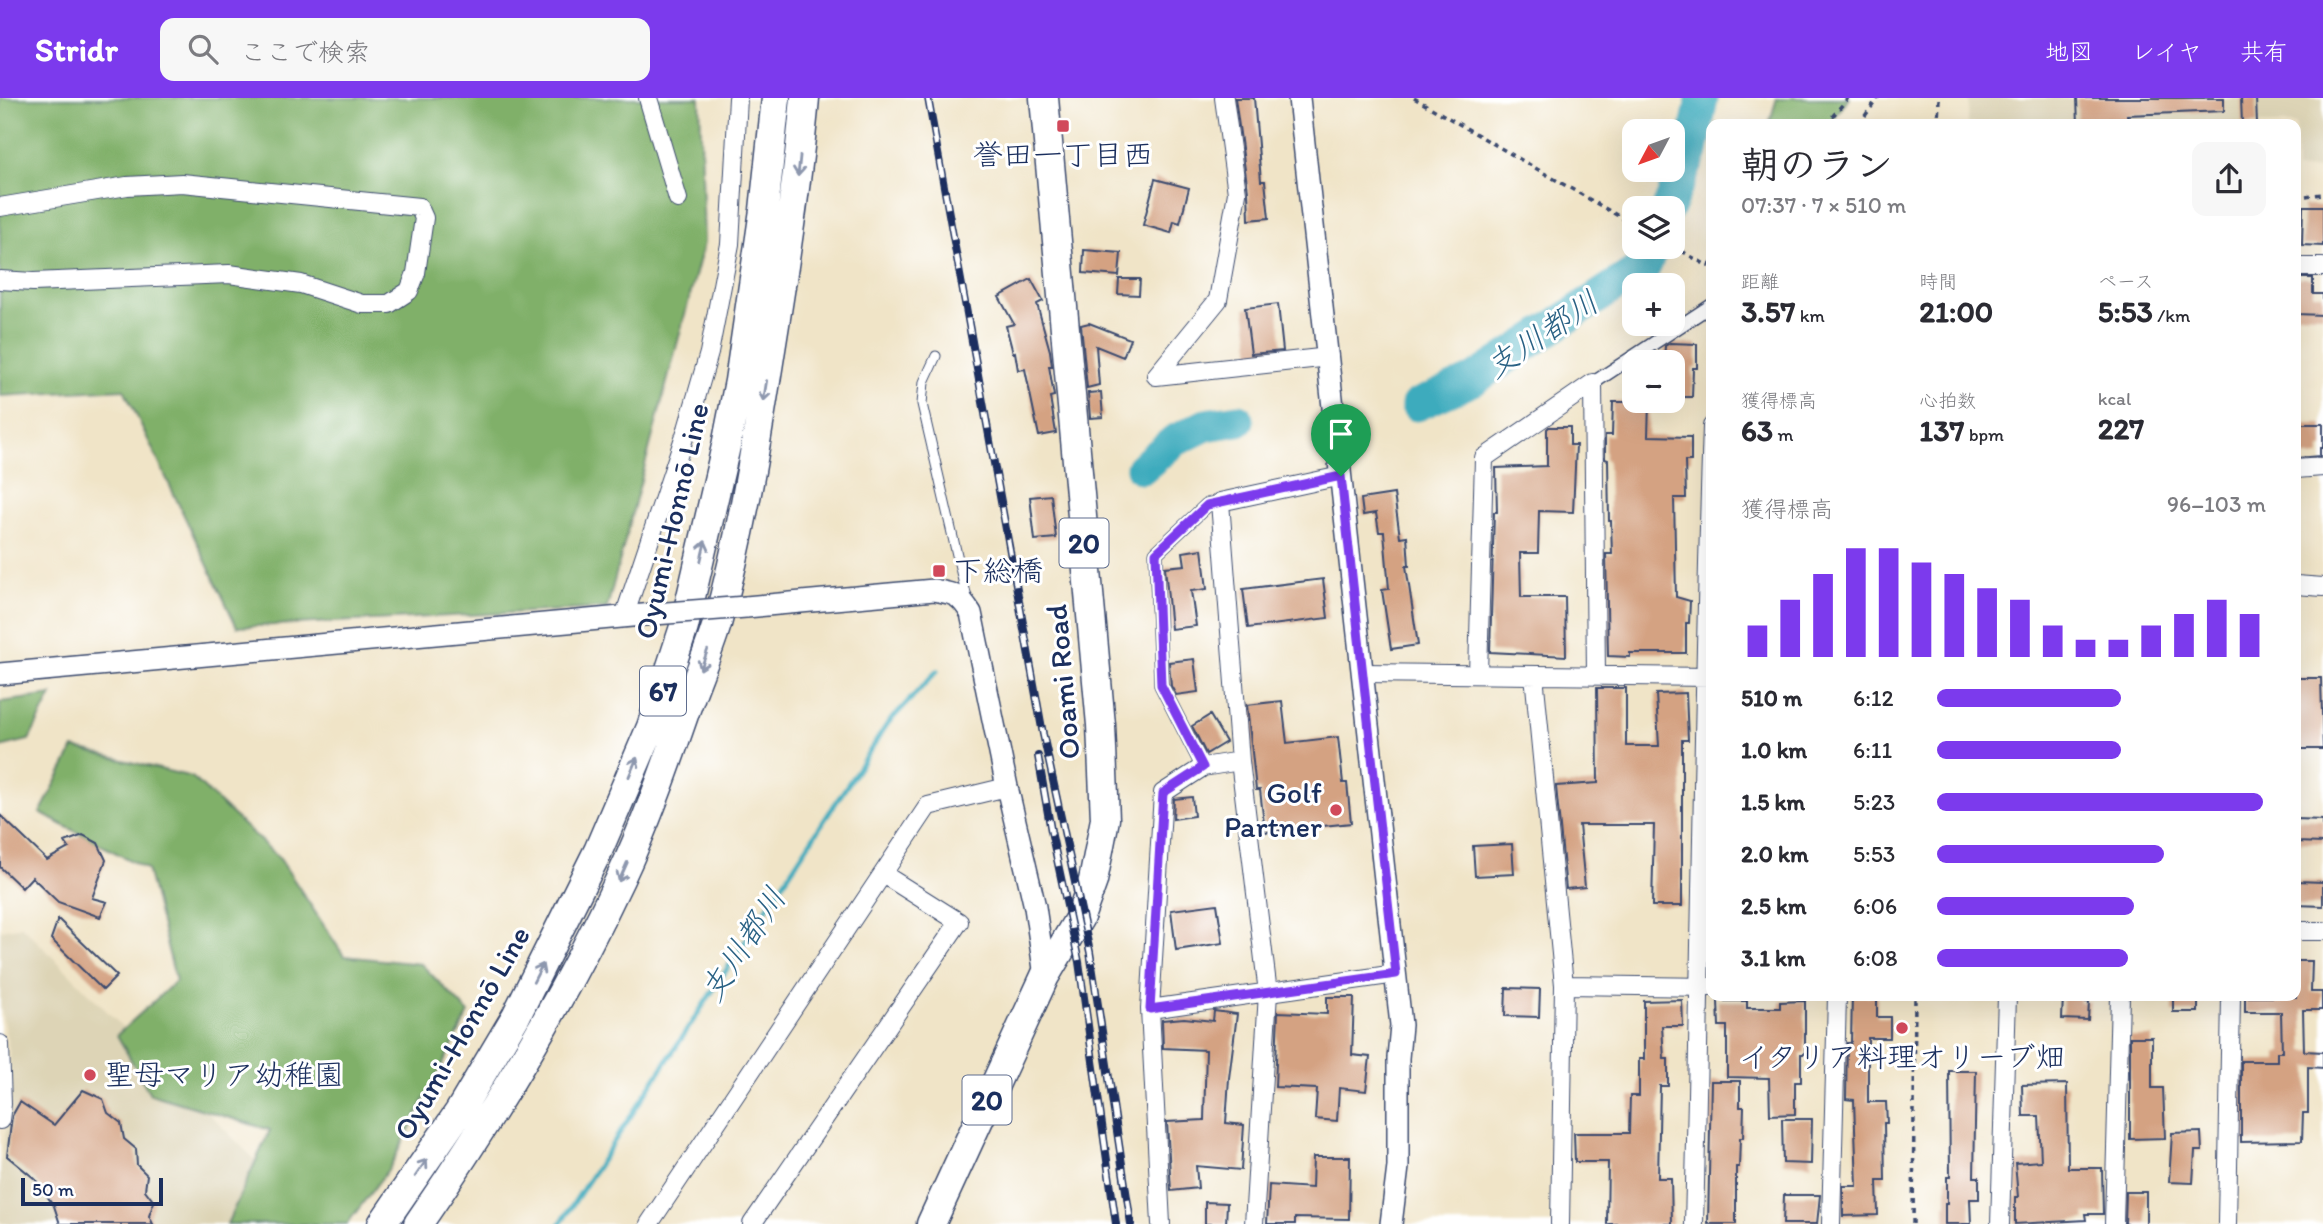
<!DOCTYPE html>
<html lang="ja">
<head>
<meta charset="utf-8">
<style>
  body { margin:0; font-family:Itim,"Klee One",sans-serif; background:#f7f7f7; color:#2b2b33; height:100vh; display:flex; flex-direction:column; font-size:26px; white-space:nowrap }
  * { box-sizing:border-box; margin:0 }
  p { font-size:23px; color:#7c7c81 }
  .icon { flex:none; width:38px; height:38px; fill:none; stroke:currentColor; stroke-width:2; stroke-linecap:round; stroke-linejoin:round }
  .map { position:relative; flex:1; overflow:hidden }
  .details { position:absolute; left:1706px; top:21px; width:595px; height:882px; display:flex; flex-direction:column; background:#fff; border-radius:14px; box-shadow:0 7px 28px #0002 }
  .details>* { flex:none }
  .needle { width:46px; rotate:229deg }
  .controls { position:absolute; left:1622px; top:21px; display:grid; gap:14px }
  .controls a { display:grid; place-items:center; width:63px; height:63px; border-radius:14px; background:#fff; box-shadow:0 7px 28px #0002; font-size:35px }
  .scale { position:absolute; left:21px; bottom:18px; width:142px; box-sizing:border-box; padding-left:7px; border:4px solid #1b2f5e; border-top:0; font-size:19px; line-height:24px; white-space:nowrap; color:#1b2f5e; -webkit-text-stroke:5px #fff; paint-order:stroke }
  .pin { position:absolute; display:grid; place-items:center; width:60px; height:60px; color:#fff; margin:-72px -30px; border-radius:50% 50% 50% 0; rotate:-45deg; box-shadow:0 0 7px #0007 }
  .pin .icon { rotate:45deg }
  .round { display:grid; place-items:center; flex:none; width:74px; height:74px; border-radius:14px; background:#f7f7f7 }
  .overview { display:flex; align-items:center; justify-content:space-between; height:119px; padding:0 35px }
  h1 { font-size:38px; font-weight:700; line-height:52px }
  .figures { display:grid; grid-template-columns:repeat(3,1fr); gap:10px; height:119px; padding:7px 35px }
  .figures div { display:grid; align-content:center }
  .figures b { font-size:30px; font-weight:700 }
  .figures small { font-size:19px; font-weight:400 }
  .figures p { font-size:19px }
  .chart { height:196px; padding:14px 35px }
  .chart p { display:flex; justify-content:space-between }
  .chart svg { width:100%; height:126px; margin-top:7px; stroke:#7c3aed; stroke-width:6 }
  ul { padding:0 35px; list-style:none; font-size:23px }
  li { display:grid; grid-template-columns:112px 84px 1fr; align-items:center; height:52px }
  li i { height:18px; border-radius:9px; background:#7c3aed }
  header { display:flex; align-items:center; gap:42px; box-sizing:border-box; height:98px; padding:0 35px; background:#7c3aed; color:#fff }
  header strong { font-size:33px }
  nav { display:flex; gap:38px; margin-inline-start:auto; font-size:24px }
  .search { width:490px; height:63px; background:#f7f7f7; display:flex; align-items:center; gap:18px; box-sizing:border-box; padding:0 24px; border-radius:14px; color:#7c7c81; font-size:26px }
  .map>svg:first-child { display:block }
  .built { fill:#ddd4b6 }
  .forest { fill:#80b069; stroke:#4e7064; stroke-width:2 }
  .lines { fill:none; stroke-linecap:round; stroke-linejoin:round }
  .stream { stroke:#3eabbd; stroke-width:5 }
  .river { stroke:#3eabbd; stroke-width:33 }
  .building { fill:#d4a282 }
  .service-casing { stroke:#3b4a6e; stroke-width:11 }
  .pedestrian-casing { stroke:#3b4a6e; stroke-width:15 }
  .minor-casing { stroke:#3b4a6e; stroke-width:20 }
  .tertiary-casing { stroke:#3b4a6e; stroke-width:24 }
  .primary-casing { stroke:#3b4a6e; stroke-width:31 }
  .path { stroke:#3b4a6e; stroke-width:3.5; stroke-dasharray:5 5; stroke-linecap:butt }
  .service { stroke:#fff; stroke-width:9 }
  .pedestrian { stroke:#fff; stroke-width:12 }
  .minor { stroke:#fff; stroke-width:18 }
  .tertiary { stroke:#fff; stroke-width:21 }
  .primary { stroke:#fff; stroke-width:28 }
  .rail-casing { stroke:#1b2f5e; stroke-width:8 }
  .rail { stroke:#fff; stroke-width:5; stroke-dasharray:16; stroke-linecap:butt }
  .tertiary-bridge-casing { stroke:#3b4a6e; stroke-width:24; stroke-linecap:butt }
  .tertiary-bridge { stroke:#fff; stroke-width:21 }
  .oneway { stroke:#8d97ae }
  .route-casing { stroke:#fff; stroke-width:14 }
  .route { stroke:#7c3aed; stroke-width:9 }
  .poi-dot { fill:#d1495b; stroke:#fff; stroke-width:2.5 }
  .labels { text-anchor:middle; stroke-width:6; stroke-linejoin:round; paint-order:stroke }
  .shield { fill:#fff; stroke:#5f6d8e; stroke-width:2 }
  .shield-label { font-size:28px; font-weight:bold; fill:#1b2f5e }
  .poi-label { font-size:30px; fill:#1b2f5e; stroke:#fff }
  .street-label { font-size:30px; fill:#1b2f5e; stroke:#fff }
  .water-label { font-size:32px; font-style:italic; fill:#296184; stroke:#fff }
</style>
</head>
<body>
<header>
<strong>Stridr</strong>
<div class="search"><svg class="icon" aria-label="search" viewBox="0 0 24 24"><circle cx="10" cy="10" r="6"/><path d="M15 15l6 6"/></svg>ここで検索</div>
<nav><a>地図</a><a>レイヤ</a><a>共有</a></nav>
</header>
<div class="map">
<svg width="2323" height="1126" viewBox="0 0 2323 1126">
  <rect width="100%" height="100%" fill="#fff"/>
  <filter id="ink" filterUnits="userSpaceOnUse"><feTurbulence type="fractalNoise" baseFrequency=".0143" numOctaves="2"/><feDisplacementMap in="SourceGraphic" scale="14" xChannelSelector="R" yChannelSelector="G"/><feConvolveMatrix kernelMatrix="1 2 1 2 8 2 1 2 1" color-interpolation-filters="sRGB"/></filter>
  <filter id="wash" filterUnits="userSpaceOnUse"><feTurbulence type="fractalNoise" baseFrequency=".00686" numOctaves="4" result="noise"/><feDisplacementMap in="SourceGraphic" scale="28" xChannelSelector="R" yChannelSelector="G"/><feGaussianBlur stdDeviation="1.57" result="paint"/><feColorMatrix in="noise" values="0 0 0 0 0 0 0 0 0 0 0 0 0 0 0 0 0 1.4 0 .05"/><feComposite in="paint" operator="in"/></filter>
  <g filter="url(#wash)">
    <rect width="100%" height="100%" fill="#f0e4c7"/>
    <path class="built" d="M1969,0h354v71l-27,1v-46h-328z
      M22,828l268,269 -28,29h-259l-3,-3v-53l11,-68 -2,-50 -9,-44v-76z"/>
    <path class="forest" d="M0,0h700l4,145 -97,365 -370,19 -113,-238 -124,7z
      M1777,0h72l-19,26h-61z
      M52,597l-23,45 -29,7v-45z
      M74,650l118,29 88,82 64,97 77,8 48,49 -79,154 -43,57h-120l43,-94 -120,-36 -33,-59 59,-54 -29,-112 -107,-56z"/>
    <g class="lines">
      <path class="stream" d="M560,1126l328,-501 49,-52"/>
      <path class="river" d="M1668,110l24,-57 10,-53
        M1417,307l56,-25 172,-114 8,-19
        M1142,370l32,-27 32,-16 32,-5"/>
    </g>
    <g id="blocks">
      <path class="building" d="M1235,0h19l7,83h4l4,37 -20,2 -1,-29z
        M2077,0h147v13l-97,4 1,9h-50z
        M2241,0h15l1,26h-15z
        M1155,81l34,9 -9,35 -6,-2 -3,12 -28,-8z
        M2303,108h20v40l-21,-1z
        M1084,152l37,3 -2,23 -36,-3z
        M2296,180h17v16h10v21l-27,-1z
        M1031,181l12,22 -6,3 13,47 2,15h-3l5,30 -4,1 6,36 -17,3 -14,-67 -7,1 -3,-18 -2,1 -7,-27 8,-2 -15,-27z
        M1119,181h21l-1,16 -21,-1z
        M1278,206l5,47 -32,3 -6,-46z
        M1089,225l41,16 -7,18 -27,-11 3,39 -12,3 -6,-63z
        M1670,245l27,1v24h-4l-1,29h-19v-35h-9l1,-16z
        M1101,294l2,25 -13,1 -2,-25z
        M1613,304h36l-1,34 43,1v24h-6l1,37h-12l2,99 14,4 -1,22h-3v30h-56v4l-22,-1 -2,-102h6l-1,-33h-2l-1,-61 -3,-1v-24h7z
        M2296,326h27v24h-3v8l-24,2z
        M1549,329h21v18h6l-3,67 -34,-1 -1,42h-18l1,44h44l1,59 -76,-4 4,-140h3l-1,-44 51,-2v-37z
        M1394,396l6,43 7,-1 2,30h-3l12,79 -27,4 -9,-59 7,-1 -5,-57h-5l-3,-19 -13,2 -2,-16z
        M1051,397l5,43 -21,2 -5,-43z
        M1202,451l5,40 -16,2 5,35 -25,3 -6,-62 20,-2 -2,-13z
        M1323,481l5,39 -80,10 -5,-39z
        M1194,561l4,33 -22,3 -5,-9 -2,-24z
        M2296,580h25l2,71h-25z
        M1597,590h29v58h33l-3,-52 30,-1 2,47h-6v166h-30l2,-81h-75l6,62 -19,2 -10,-103 42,-3z
        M1282,603l5,42 51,-6 5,46h4l4,40 -86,9 -5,-42h-4l-9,-85z
        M1210,617l16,27 -20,12 -14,-28z
        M1192,699l2,19 -21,3 1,-20z
        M0,717l47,45 22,-12 -4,-6 18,-7 15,8 8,17 -14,38 15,4 -7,15 -42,-15 -26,-25 -10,11 -22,-21z
        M2296,721l27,1v23l-27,-1z
        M1512,746l2,30 -39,2 -2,-30z
        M2296,783l27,1v24l-27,-1z
        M1217,806l6,39 -47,7 -5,-40z
        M58,821l59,57 -14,14 -52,-51z
        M2296,863h16l-1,31h11v18h-19l1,41 19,1v16l-15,-1v46h-5l-1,28 -61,1v-81h36v-9h5l-1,-40h-36v-15h51z
        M1506,890l34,1 -1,28 -34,-1z
        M1852,898h25v21h13v21h-22v64h18l1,21h-3l1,58h-8l1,34 -35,1v-30h14l-3,-86 -8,-1 1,-56h4z
        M2063,898h16v6h10l-1,18 -26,-1z
        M2173,898h25v16h-25z
        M1327,899h27l-2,58 18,2 -4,34 -27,-3 -2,33 -22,-2 2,-30 -42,-2 3,-75 49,2z
        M1682,902l1,26h-21l2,33h4v27h-8l-2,92h13l1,46h-65l1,-62h-33l-1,-29h55l1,-37h9v-37h5v-58z
        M1718,903h29v7h33v-6l25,-1v53h-4v28h-6v32l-25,1 -1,-37 -42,-1v-51h-8z
        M1214,913l23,3 -8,64 -3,45 18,2 -3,45 -45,-4 2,22 -27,3 -4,-69 37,-2 2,-70 -43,-2 -1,-28 22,-2 29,3z
        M2130,939h22v51h11l2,50 -35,1z
        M1949,973h27l-2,106h5v22h-9l1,25h-26v-20h2v-27h3z
        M1711,983h29v26h4l-1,31h-3l-1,29h-3v57h-28z
        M2067,986l1,84h34l1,46h-18l1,6 -71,4v-27h3l-3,-34 26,-2 -2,-45h-16l-1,-31z
        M83,992l20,9 5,14 13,10 3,16 12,10 1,16 10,10 -2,15 9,12 -5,14 4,8h-93l-6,-18 -19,-27 -28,-23 5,-40 8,-14 34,23z
        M1782,1021h30l-1,45 -28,-1z
        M2201,1034l1,19h-7l-2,32 -24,-1 3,-49z
        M1313,1059h37l-1,62 -54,-1v6h-28l2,-39 43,3z
        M2126,1094h20v32h-21z
        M1784,1097h36l-3,29h-34z
        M1205,1104l22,1 -1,21h-21z"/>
    </g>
  </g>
  <g filter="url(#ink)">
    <use href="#blocks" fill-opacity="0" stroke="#3b4a6e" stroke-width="2"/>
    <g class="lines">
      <defs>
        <path id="service" d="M936,258l-12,26 -2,22 45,194"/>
        <path id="pedestrian" d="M1593,285l119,-78
          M1203,669l-42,-82 -5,-132 51,-48 13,-3"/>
        <path id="minor" d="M648,0l30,101
          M1224,0l13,95 -19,107 -62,76 173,-19
          M0,109l127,-21 55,-3 237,24 5,11 -8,55 -7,18 -20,13h-27l-61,-20 -72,-10 -196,8 -33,-2
          M2296,169h27
          M1593,285l3,292
          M2296,371l27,-2
          M2296,487l27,2
          M624,519l63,-188 22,-76 21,-109 8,-146
          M1362,575l350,4
          M1478,576l6,-216 109,-75
          M1534,577l30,310 148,2
          M2296,833h27
          M1150,911l246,-35
          M0,946l2,60 -2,16
          M649,1126l279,-418 79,-19
          M752,1126l207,-302 -76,-48
          M1161,1126l-11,-215 13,-216 40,-26 37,-6
          M1254,1126l14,-231 -28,-232 -20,-259 121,-26
          M1560,1126l4,-239
          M1694,1126c7,-266 9,-532 18,-798
          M1831,1126l6,-228
          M2000,1126l7,-228
          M2114,1126l6,-228
          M2227,1126l4,-228"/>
        <path id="tertiary" d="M1299,0l102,927 -3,33v109l-7,57
          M746,509l188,-17c21,4 25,4 37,23l36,174 28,120 10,69
          M0,576l654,-60"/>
        <path id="primary" d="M382,1126l77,-112 57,-96 82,-165 53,-124 33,-100 42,-181 13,-65 25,-171 12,-112
          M418,1126c76,-110 145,-224 202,-345 26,-55 46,-112 66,-170 10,-28 22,-56 31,-85 24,-86 38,-173 52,-262 14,-88 28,-175 36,-264
          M931,1126l114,-248 35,-59 13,-36 12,-62 -4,-94 -57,-627"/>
      </defs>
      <use href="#service" class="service-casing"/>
      <use href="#pedestrian" class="pedestrian-casing"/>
      <use href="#minor" class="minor-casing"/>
      <use href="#tertiary" class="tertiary-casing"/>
      <use href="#primary" class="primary-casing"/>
      <path class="path" d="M1414,0l220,127
        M1826,26l22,-26
        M1859,26l19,-26
        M1938,26l1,-26
        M2296,99l27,-3
        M1673,148l35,20 4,-4
        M1913,1126l2,-228"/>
      <use href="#service" class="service"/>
      <use href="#pedestrian" class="pedestrian"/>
      <use href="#minor" class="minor"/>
      <use href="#tertiary" class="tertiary"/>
      <use href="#primary" class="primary"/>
      <defs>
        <path id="rail" d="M928,0l115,636 47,218 41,272
          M1038,658l13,75 28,131 37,262"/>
      </defs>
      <use href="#rail" class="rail-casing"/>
      <use href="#rail" class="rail"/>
      <defs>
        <path id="tertiary-bridge" d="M654,516l92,-7"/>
      </defs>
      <use href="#tertiary-bridge" class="tertiary-bridge-casing"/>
      <use href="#tertiary-bridge" class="tertiary-bridge"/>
    </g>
    <defs><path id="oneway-shaft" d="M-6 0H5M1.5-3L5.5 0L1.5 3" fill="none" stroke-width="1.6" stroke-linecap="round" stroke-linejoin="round" transform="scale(1.75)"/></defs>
    <g class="oneway">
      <use href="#oneway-shaft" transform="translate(799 68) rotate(96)"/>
      <use href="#oneway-shaft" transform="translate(765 293) rotate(99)"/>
      <use href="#oneway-shaft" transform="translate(703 453) rotate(-77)"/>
      <use href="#oneway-shaft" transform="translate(704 562) rotate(110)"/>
      <use href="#oneway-shaft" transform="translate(633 669) rotate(-67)"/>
      <use href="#oneway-shaft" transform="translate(623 774) rotate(114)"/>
      <use href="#oneway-shaft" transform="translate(538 875) rotate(-63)"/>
      <use href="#oneway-shaft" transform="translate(421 1070) rotate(-56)"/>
    </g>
  </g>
  <g class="lines" filter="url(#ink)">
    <defs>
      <path id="route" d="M1341,378l55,498 -246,35 13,-216 40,-26 -42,-82 -5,-132 51,-48z"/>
    </defs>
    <use href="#route" class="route-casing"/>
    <use href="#route" class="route"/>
  </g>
  <g class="poi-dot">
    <rect x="1056" y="21" width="14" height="14" rx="3.5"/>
    <rect x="932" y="466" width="14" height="14" rx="3.5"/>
    <circle cx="1336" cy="712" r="7"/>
    <circle cx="1902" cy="930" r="7"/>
    <circle cx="90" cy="977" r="7"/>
  </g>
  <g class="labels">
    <g class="shield">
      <rect x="1059.5" y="420.5" width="49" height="49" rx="5"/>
      <rect x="640" y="568.5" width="46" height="49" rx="5"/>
      <rect x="962.5" y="977.5" width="49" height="49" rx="5"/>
    </g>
    <g class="shield-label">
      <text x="1084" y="455">20</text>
      <text x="663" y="603">67</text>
      <text x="987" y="1012">20</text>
    </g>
    <g class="poi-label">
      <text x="1063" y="67">誉田一丁目西</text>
      <text x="953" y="483" text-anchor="start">下総橋</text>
      <text x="1322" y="705" text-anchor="end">Golf<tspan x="1322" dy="34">Partner</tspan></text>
      <text x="1902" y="969">イタリア料理オリーブ畑</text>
      <text x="104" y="987" text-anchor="start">聖母マリア幼稚園</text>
    </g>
    <g class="street-label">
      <text transform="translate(672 423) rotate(-77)" y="10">Oyumi-Honnō Line</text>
      <text transform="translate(1063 584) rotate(-95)" y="10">Ooami Road</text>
      <text transform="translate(462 935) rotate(-60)" y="10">Oyumi-Honnō Line</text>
    </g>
    <g class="water-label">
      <text transform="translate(1542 236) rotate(-34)" y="11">支川都川</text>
      <text transform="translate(743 846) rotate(-57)" y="11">支川都川</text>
    </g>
  </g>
</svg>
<div class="controls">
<a><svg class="needle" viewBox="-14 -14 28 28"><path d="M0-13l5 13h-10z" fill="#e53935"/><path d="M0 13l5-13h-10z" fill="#7c7c81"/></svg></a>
<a><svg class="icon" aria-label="layers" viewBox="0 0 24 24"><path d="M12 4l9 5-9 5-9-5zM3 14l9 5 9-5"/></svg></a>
<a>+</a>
<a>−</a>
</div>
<div class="scale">50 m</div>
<div class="pin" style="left:1341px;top:378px;background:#1e9e55"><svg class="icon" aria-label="arrive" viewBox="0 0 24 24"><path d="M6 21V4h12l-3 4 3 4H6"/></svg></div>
<section class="details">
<div class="overview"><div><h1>朝のラン</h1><p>07:37 · 7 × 510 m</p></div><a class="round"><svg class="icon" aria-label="share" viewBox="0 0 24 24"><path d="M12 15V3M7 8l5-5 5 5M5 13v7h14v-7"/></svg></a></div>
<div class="figures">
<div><p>距離</p><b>3.57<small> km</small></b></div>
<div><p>時間</p><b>21:00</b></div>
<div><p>ペース</p><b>5:53<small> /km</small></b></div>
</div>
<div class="figures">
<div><p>獲得標高</p><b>63<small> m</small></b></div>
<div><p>心拍数</p><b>137<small> bpm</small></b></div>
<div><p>kcal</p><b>227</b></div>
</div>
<div class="chart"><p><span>獲得標高</span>96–103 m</p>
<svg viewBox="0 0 160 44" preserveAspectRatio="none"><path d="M5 44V33M15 44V24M25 44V15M35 44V6M45 44V6M55 44V11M65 44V15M75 44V20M85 44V24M95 44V33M105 44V38M115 44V38M125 44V33M135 44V29M145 44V24M155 44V29"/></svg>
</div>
<ul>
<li><b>510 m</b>6:12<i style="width:56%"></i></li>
<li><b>1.0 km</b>6:11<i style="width:56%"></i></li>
<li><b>1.5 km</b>5:23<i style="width:99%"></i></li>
<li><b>2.0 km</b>5:53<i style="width:69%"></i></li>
<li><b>2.5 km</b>6:06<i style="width:60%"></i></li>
<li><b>3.1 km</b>6:08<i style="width:58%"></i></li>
</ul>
</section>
</div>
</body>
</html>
